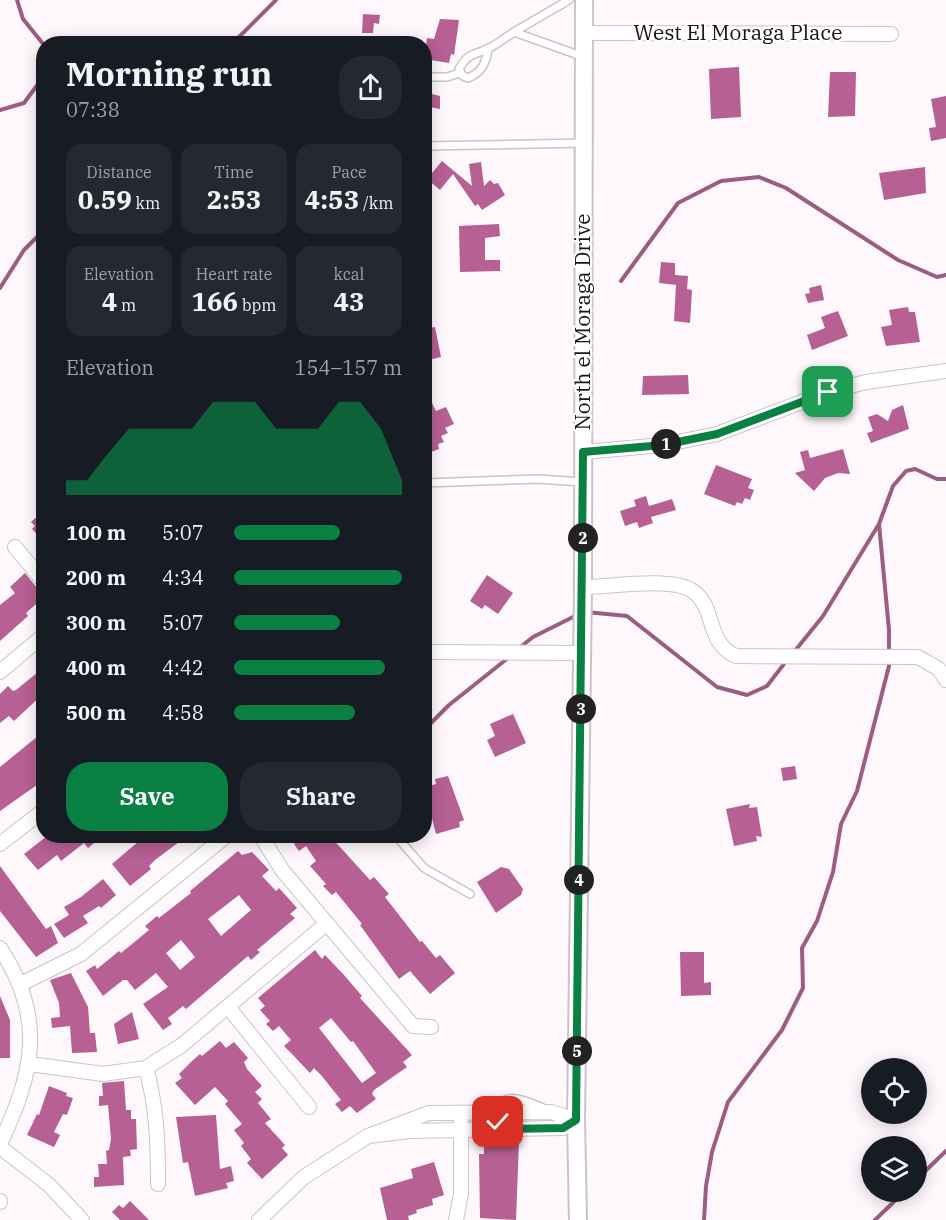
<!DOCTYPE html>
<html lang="en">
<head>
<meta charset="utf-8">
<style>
  body { margin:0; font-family:"IBM Plex Serif",serif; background:#242831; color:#f1f3f6; height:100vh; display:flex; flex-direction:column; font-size:22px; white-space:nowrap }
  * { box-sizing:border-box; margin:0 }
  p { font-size:20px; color:#9ea1a6 }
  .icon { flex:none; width:33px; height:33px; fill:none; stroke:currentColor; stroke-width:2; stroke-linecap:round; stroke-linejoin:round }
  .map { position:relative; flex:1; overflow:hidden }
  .side { position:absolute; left:36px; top:36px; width:396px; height:807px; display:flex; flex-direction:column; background:#171b24; border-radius:24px; box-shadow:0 3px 15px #0003 }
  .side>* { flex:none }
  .buttons { position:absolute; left:861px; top:1058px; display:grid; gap:12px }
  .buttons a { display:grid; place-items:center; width:66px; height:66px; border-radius:50%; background:#171b24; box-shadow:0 3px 15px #0003; font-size:30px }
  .pin { position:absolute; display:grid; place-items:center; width:51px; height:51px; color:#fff; margin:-26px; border-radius:12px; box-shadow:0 3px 9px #0006 }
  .km { position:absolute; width:30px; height:30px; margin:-15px; border-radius:50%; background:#222; color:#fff; font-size:16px; line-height:30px; text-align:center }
  .round { display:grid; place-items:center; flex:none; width:63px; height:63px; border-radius:24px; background:#242831 }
  .headline { display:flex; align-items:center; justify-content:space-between; height:102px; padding:0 30px }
  h1 { font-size:33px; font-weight:700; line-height:45px }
  .metrics { display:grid; grid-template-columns:repeat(3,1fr); gap:9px; height:102px; padding:6px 30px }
  .metrics div { display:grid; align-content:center; border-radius:15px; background:#242831; text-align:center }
  .metrics b { font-size:26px; font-weight:700 }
  .metrics small { font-size:16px; font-weight:400 }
  .metrics p { font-size:16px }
  .chart { height:168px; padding:12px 30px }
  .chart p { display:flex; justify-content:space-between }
  .chart svg { width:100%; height:108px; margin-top:6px; fill:#0b8043; opacity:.7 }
  .action { display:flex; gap:12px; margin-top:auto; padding:12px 30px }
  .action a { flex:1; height:69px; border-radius:24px; background:#0b8043; color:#fff; font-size:24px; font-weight:700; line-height:69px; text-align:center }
  .action a+a { background:#242831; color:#f1f3f6 }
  ul { padding:0 30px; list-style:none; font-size:20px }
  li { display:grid; grid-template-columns:96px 72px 1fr; align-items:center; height:45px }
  li i { height:15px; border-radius:8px; background:#0b8043 }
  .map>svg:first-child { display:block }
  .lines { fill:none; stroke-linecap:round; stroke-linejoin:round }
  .stream { stroke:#9b5d81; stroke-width:4 }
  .building { fill:#b66093; fill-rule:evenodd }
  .service-casing { stroke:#cbc4c7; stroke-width:10 }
  .minor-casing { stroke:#cbc4c7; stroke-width:16 }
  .tertiary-casing { stroke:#cbc4c7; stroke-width:20 }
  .service { stroke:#fff; stroke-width:7 }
  .minor { stroke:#fff; stroke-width:14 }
  .tertiary { stroke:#fff; stroke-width:16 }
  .route-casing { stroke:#fff; stroke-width:12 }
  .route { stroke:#0b8043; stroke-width:8 }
  .labels { text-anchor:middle; stroke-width:4.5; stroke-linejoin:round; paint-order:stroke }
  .street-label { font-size:21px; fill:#171516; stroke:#fff }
</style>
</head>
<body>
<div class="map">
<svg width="946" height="1220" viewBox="0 0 946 1220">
  <rect width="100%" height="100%" fill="#fef7fb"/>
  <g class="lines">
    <path class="stream" d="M17,0l6,19 21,26
      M232,44l44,-44
      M0,110l24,-7 20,-27
      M621,281l57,-78 43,-22 38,-4 27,11 112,72 39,17 9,-2
      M0,288l24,-38 20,-20
      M586,612l41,4 90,71 30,8 20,-9 20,-26
      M518,649l15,-12 46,-23
      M794,652l29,-36 56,-92
      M424,730l25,-25 59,-47
      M916,1180l30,-29
      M704,1220l2,-34 6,-34 16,-50 54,-72 21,-42 -1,-40 15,-27 16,-49 8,-48 16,-33 32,-125v-36l-10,-106 14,-38 13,-15 9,-2 22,10h9
      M875,1220l30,-29"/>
  </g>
  <path class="building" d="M363,14l17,1 -1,9 -5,-1 -1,10h-11z
    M440,19l19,1 -5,35 -3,-1 -2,9 -25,-4 3,-21 7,1z
    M739,67l2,50 -30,2 -2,-50z
    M830,72h26l-1,44 -27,1z
    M424,92l16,4v13l-16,-3z
    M946,96v42l-15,3 -2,-13 7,-1 -5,-28z
    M442,161l30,25 -3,-22 12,-2 3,24 6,-6 4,4 4,-1 7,12 -23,15 -4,-6 -3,2 -22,-32 -13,16 -13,-11z
    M925,167l1,26 -42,7 -5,-27z
    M499,224l1,12 -15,2v22h15v11l-40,1 -1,-46z
    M661,262l14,1v12l13,1 -1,13 5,1 -2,33 -16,-2 2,-36 -17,-2z
    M821,285l3,15 -16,3 -3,-9 5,-1 -1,-5z
    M908,307l1,5h6l5,30 -34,4 -5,-19 11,-2 -3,-15z
    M838,311l10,25 -36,14 -5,-15 18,-7 -4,-11z
    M435,327l6,30 -17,4v-32z
    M688,375l1,19 -47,1 1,-19z
    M432,403l4,8 10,-4 8,17 -9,4 3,5 -7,3 3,6 -6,2 1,5 -8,3 -7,-10v-7l4,-2 -4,-6v-21z
    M903,405l6,24 -38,14 -4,-10 6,-2 -5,-14 9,-3 11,7 4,-11z
    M843,449l7,25 -12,-1 -13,5 -11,13 -19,-18 10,-3 -5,-18 8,-2 2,8z
    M716,465l36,14 -4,9 6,2 -4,10 -5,-2 -3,6 -5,-2 -2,4 -31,-12z
    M646,496l3,10 23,-7 4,11 -25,7 2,6 -14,5 -2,-6 -12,4 -5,-15 16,-5 -2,-6z
    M44,510v32l-12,-13 3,-3 -4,-4z
    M25,573l12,15 7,3v6l-18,16 2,3 -28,25v-36l15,-12 -5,-6z
    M487,575l26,18 -15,21 -13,-9 -3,4 -12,-8z
    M44,667v26l-30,28 -5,-5 -9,7v-29l8,-8 5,5 3,-1z
    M513,714l13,29 -31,14 -8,-17 8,-4 -5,-12z
    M44,731v49l-44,31v-44z
    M795,766l2,13 -14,2 -2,-13z
    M448,776l16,44 -5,2 1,5 -24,7 -12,-47 12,-3 -1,-5z
    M750,804l-1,4 8,-1 5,30 -6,-1 1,5 -23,5 -8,-37z
    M47,836h56l-15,12 -4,-5 -23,18 -4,-6 -19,15 -14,-16z
    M145,836h42l-32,24 -6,6 2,3 -21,17 -18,-22z
    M293,836h37l40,44 4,-3 15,17 -4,3 35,45 2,-1 14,17 4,-3 15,18 -25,21 -20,-23 -11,8 -39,-54 2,-1 -26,-32 -4,3 -9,-9 3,-2 -16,-18 6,-5 -10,-15 -7,5 -5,-7 4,-3z
    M238,851l4,4 10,-3 17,18 -7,6 14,15 3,-3 18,20 -7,6 5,4 -38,32 3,2 -9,8 -3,-4 -62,53 -3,-3 -15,12 4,6 -9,6 -20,-26 25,-17 -12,-14 -21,17 -8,-10h-4l-20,16 -17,-25 9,-6 2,4 22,-18 2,2 28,-23 -4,-4 12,-10 2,2 32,-25 -1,-2zM239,895l12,15 -30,26 -13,-17zM181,940l14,17 -15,13 -14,-17z
    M0,866l46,63 5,-3 7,17 -22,14 -36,-46z
    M501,867l8,2 14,20 -2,6 -25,18 -19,-31z
    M103,879l13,16 -15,13 -2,-2 -16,10 5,7 -24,15 -10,-14 15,-9 -5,-8 17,-10z
    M315,950l7,9 3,-4 19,20 18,21 -2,2 52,57 -9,7 4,5 -33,23 -2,4 4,5 -19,14 -7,-7 -8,6 -7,-8 6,-4 -20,-25 -7,-7 -4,5 -18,-19 -8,-8 7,-6 -12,-14 -6,5 -7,-7 4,-3 -10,-11 5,-4 -7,-8zM331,1018l20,24 2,-1 23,32 -14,10 -43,-55z
    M680,952h24v31l7,-1v13l-30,1z
    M71,973l17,34 2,26h5l2,19 -25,1 -2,-27 -18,2 -1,-10 9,-1 -1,-14 -9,-23z
    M0,996l10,24v38h-10z
    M132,1012l7,27 -21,5 -4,-20z
    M220,1041l6,7 8,-6 14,16 -4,4 3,7 15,17 -7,6 7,7 -4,4 13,16 -6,4 20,22 -3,3 6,7 -26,24 -15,-16 4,-4 -10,-13 3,-3 -10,-13 8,-6 -17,-20 3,-3 -13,-14 -20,18 -20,-22 7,-5 -3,-4 13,-13 8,-7 2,2z
    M124,1081l2,29h5v9h5l1,30 -7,1 1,6 -8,1 1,28 -30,2v-10h5l-1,-13h9l-1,-13 3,-1 2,-11 -3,-34 -9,1v-10h4l-1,-13z
    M49,1086l18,7 -1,3 7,2 -6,17 -4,-1 -9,18 6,3 -6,12 -27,-12 10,-21 2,1z
    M216,1115l4,54 11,-3 3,15 -8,2 2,5 -33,8 -7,-34 -5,1 -7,-46z
    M519,1142l-3,78 -36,-2 -1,-64h5v-11z
    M434,1162l10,33 -12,4 1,6 -17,5 1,3 -9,3 1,4h-22l-7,-32 33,-10 -2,-9z
    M130,1201l19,19h-29l-8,-8 7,-7 4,3z"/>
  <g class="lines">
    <defs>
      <path id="service" d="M569,0l-55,32 70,25
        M375,41l6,3
        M488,49c-2,14 -6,23 -20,29l-5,-2 -4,-7c10,-17 14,-13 30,-21 9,-4 17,-11 25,-16
        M424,77h23l13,-4
        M424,146l160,-3
        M424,483l114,-4 45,3
        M396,836l28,32 46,26
        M504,1127l-6,-5c-4,-36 27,-22 47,-13"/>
      <path id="minor" d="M585,33l306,1
        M583,452l80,-7 54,-11 111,-42 38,-10 80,-11
        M15,547l29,35
        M583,587c27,0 85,-10 108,3 9,5 15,16 18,26 6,19 9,32 27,40l182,1 21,12 7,11
        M424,652l158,1
        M0,672l44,-37
        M261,836l21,34 131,156 18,1
        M0,844l44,-34
        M0,948c46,70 34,124 0,196
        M21,984l60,-30 145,-118
        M228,1007l81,100
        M30,1064l73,10 43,-6 36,-23 144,-121
        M146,1068c11,39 12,75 12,116
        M0,1147l49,38 33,35
        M0,1202v-1
        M259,1220l45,-43 64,-41 61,-23 122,-1 25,8 -13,8 -153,3 -42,5
        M456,1220l5,-26v-73"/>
      <path id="tertiary" d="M578,1220l-2,-100 7,-533 1,-587"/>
    </defs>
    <use href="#service" class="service-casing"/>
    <use href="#minor" class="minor-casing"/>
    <use href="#tertiary" class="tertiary-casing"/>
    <use href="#service" class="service"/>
    <use href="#minor" class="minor"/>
    <use href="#tertiary" class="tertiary"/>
  </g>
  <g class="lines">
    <defs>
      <path id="route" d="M498,1122l7,7 58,-1 13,-8 7,-668 80,-7 54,-11 111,-42"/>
    </defs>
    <use href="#route" class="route-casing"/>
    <use href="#route" class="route"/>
  </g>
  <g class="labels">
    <g class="street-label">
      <text x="738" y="40">West El Moraga Place</text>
      <text transform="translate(583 322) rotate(-90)" y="7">North el Moraga Drive</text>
    </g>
  </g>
</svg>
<div class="buttons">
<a><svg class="icon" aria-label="locate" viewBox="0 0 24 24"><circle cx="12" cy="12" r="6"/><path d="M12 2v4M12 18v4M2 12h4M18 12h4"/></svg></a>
<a><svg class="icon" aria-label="layers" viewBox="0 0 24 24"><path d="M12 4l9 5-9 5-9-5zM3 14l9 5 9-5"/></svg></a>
</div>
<div class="pin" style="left:828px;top:392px;background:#1e9e55"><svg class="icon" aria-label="arrive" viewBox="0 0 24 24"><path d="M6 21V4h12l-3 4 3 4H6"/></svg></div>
<div class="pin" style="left:498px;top:1122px;background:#d93025"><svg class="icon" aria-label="check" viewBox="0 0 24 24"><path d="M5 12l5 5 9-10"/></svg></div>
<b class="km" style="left:666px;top:444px">1</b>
<b class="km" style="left:583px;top:538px">2</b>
<b class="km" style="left:581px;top:709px">3</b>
<b class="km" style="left:579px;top:880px">4</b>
<b class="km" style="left:577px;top:1051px">5</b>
<section class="side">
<div class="headline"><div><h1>Morning run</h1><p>07:38</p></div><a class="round"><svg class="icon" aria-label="share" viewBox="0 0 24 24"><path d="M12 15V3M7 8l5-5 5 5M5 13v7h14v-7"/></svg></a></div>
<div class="metrics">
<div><p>Distance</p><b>0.59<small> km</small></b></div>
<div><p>Time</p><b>2:53</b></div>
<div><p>Pace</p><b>4:53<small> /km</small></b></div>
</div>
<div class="metrics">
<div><p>Elevation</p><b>4<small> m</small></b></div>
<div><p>Heart rate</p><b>166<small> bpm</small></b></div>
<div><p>kcal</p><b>43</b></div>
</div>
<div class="chart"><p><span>Elevation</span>154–157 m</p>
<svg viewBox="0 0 160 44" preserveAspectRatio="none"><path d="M0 44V38L10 38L20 27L30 17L40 17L50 17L60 17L70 6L80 6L90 6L100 17L110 17L120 17L130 6L140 6L150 17L160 38V44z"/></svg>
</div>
<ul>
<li><b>100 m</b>5:07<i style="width:63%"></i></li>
<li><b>200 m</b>4:34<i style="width:100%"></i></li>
<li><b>300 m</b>5:07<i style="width:63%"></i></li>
<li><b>400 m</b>4:42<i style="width:90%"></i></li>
<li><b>500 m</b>4:58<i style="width:72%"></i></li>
</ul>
<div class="action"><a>Save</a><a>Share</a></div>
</section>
</div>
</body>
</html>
